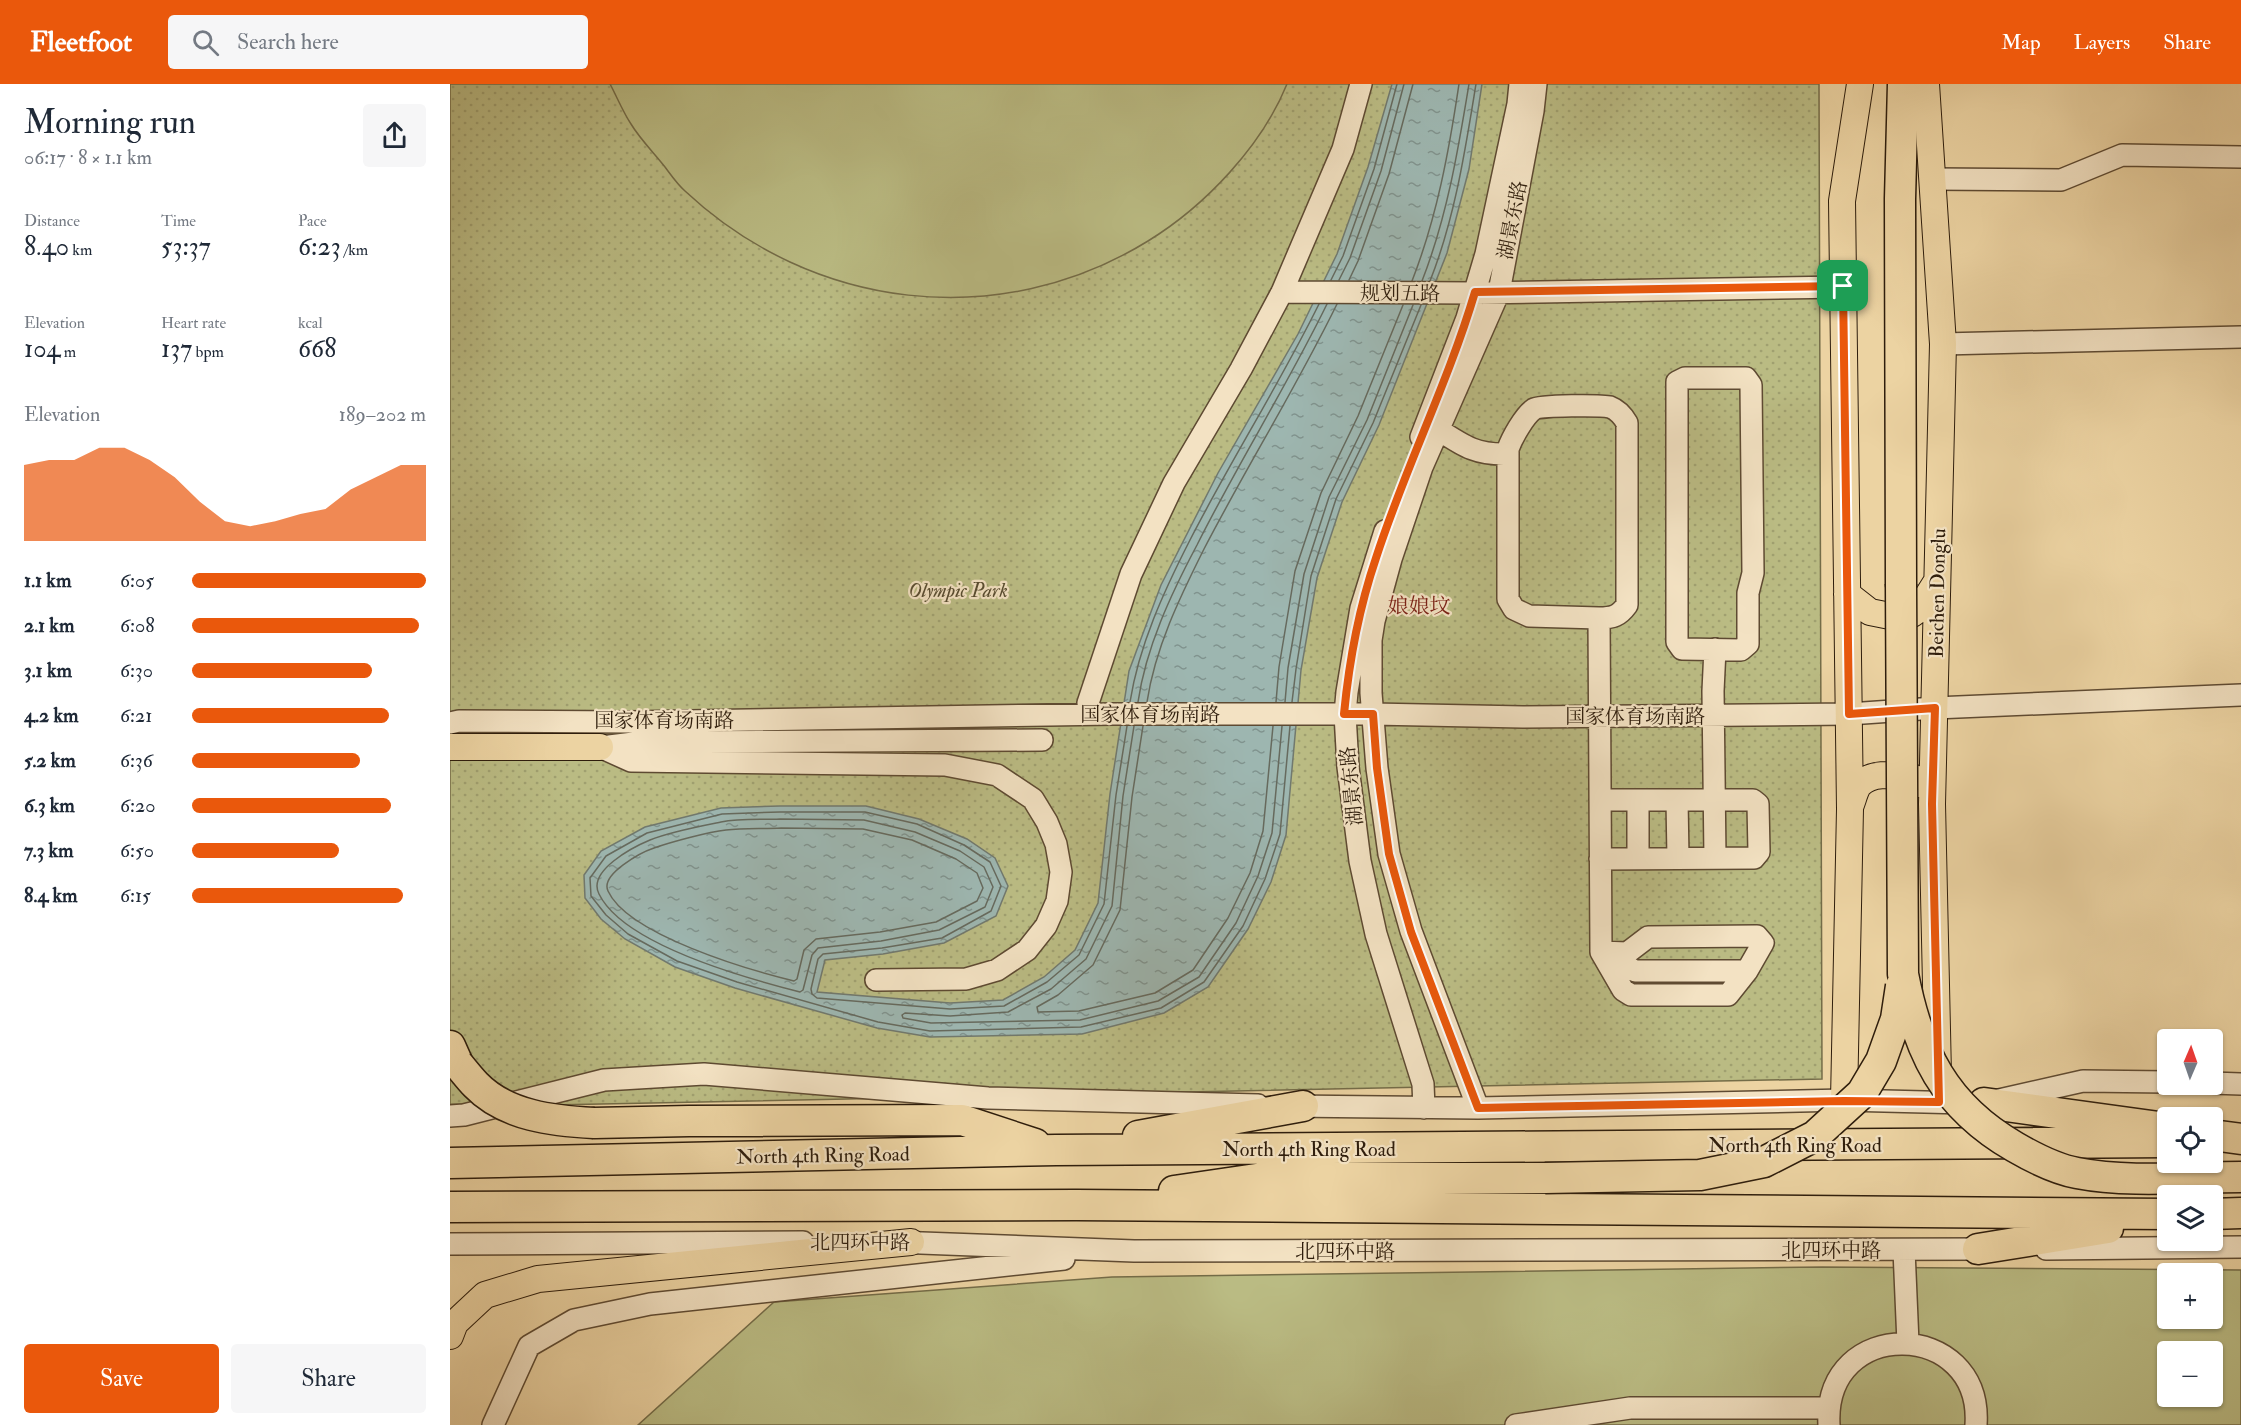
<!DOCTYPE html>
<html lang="en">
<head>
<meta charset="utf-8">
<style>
  body { margin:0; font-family:"IM FELL Double Pica","Noto Serif SC",serif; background:#f6f6f7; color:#1f2937; height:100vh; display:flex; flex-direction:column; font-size:22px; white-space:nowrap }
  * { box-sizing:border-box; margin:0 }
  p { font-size:20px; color:#747a83 }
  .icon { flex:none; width:33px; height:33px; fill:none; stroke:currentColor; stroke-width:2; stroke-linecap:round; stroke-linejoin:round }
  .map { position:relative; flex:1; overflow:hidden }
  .details { display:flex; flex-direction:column; background:#fff; width:450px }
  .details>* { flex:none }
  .needle { width:39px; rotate:2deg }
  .tools { position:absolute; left:1707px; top:945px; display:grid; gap:12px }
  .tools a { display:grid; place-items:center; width:66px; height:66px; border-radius:6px; background:#fff; box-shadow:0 2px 4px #0004; font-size:30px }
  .pin { position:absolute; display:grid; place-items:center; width:51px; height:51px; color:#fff; margin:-26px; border-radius:12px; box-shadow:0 3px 9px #0006 }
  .round { display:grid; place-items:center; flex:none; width:63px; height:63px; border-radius:6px; background:#f6f6f7 }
  .overview { display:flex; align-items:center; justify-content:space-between; height:102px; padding:0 24px }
  h1 { font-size:33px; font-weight:600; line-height:45px }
  .metrics { display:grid; grid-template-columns:repeat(3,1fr); gap:9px; height:102px; padding:6px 24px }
  .metrics div { display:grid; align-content:center }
  .metrics b { font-size:26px; font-weight:600 }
  .metrics small { font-size:16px; font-weight:400 }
  .metrics p { font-size:16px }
  .chart { height:168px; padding:12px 24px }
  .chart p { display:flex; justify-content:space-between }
  .chart svg { width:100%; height:108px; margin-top:6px; fill:#ea580c; opacity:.7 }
  .action { display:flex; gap:12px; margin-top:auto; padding:12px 24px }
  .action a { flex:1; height:69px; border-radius:6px; background:#ea580c; color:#fff; font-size:24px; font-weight:600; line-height:69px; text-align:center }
  .action a+a { background:#f6f6f7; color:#1f2937 }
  ul { padding:0 24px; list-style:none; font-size:20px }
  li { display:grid; grid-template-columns:96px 72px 1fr; align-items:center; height:45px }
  li i { height:15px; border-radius:8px; background:#ea580c }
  header { display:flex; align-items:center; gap:36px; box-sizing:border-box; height:84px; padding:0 30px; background:#ea580c; color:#fff }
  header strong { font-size:28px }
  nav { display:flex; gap:33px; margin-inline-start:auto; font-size:21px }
  .search { width:420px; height:54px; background:#f6f6f7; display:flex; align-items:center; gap:15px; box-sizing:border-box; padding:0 21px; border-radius:6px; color:#747a83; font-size:22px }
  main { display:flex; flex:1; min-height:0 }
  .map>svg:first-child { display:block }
  .park { fill:url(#park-dots); stroke:#746c48; stroke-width:1.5 }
  .garden { fill:#babb83; stroke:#746c48; stroke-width:1.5; fill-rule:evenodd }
  .water { fill:url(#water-ripples); stroke:#71796e; stroke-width:1.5 }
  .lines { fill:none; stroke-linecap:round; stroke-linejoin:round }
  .shore { stroke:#666a5e; stroke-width:1.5 }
  .minor-casing { stroke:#5e4a32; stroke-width:24 }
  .major-casing { stroke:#2e1d0c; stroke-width:28 }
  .highway-casing { stroke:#2e1d0c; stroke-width:33 }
  .minor { stroke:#f3e2c3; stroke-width:21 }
  .major { stroke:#ecd3a2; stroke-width:26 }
  .highway { stroke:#ecd3a2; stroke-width:30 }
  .highway-bridge-casing { stroke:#2e1d0c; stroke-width:33; stroke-linecap:butt }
  .highway-bridge { stroke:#ecd3a2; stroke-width:30 }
  .route-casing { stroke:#fff; stroke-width:12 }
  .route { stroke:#ea580c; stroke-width:8 }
  .labels { text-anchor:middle; stroke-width:4.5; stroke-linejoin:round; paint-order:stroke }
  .street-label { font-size:20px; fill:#2e1d0c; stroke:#f3e2c3 }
  .park-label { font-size:20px; font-style:italic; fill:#584c30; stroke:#f3e2c3 }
  .neighbourhood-label { font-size:21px; fill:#7a1f14; stroke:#f3e2c3 }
</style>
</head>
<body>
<header>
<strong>Fleetfoot</strong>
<div class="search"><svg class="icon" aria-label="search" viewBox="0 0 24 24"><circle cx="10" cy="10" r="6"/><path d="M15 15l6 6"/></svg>Search here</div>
<nav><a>Map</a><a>Layers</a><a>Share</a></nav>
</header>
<main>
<section class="details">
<div class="overview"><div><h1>Morning run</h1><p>06:17 · 8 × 1.1 km</p></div><a class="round"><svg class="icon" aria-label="share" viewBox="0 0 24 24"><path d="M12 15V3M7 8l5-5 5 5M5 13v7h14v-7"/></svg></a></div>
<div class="metrics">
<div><p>Distance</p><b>8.40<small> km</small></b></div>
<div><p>Time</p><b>53:37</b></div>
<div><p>Pace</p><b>6:23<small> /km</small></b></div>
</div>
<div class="metrics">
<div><p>Elevation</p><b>104<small> m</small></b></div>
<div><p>Heart rate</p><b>137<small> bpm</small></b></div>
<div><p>kcal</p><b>668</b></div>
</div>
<div class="chart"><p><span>Elevation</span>189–202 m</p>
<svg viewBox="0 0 160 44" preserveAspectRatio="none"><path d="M0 44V13L10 11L20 11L30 6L40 6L50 11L60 18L70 28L80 36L90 38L100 36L110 33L120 31L130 23L140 18L150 13L160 13V44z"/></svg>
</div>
<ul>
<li><b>1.1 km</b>6:05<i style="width:100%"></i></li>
<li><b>2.1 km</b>6:08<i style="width:97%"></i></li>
<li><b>3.1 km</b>6:30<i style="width:77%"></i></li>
<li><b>4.2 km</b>6:21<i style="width:84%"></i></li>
<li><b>5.2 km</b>6:36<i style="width:72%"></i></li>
<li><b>6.3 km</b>6:20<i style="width:85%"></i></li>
<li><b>7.3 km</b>6:50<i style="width:63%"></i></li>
<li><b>8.4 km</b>6:15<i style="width:90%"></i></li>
</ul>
<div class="action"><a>Save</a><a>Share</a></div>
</section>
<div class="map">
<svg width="1791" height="1341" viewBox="0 0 1791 1341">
  <defs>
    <pattern id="park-dots" width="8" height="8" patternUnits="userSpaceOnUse" patternTransform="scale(1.5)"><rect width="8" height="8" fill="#babb83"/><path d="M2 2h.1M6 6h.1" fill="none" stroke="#a0a070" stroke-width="1.8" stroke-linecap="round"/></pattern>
    <pattern id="water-ripples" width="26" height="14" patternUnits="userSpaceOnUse" patternTransform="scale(1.5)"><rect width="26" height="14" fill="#9db6b0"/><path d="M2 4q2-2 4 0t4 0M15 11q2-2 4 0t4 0" fill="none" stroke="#80938e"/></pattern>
  </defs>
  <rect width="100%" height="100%" fill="#ecd3a2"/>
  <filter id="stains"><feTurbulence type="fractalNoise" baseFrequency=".00333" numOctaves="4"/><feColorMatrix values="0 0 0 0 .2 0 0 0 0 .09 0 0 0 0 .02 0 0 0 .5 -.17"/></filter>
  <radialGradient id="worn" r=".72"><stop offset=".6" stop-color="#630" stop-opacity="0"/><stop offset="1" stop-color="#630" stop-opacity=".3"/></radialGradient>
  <path class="park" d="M0,0h1369l3,995 -1271,26 -101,-1z"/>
  <path class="garden" d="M160,0h677c-25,62 -82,122 -139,157 -149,92 -336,69 -463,-50 -8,-7 -14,-16 -20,-24 -11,-14 -25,-28 -34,-43 -8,-12 -14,-27 -21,-40z
    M1372,1183l419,3v155h-1603l136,-123 338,-25zM1718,1190h44v44h-44zM1718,1268h44v44h-44z"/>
  <path class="water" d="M942,0h90l-13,85 -22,84 -68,172 -37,77 -25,76 -16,92 -15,165 -15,47 -23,47 -40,58 -44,26 -82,21 -152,3 -53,-9 -142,-40 -60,-21 -50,-28 -24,-20 -16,-21 -1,-23 17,-24 44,-24 76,-19 59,-2h86l53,13 48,20 28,19 13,28 -12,30 -52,27 -61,11 -58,6 -8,32 133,11 53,-3 41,-23 31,-27 23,-47 12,-109 19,-123 32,-86 57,-112 80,-139 39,-80 31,-87z"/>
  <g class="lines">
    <path class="shore" d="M881,196l12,-24 31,-87 23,-85
      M889,196l11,-22 31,-87 23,-87
      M899,196l9,-19 31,-87 24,-90
      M962,197c25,-64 37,-130 47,-197
      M972,197c25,-64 36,-130 47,-197
      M980,197c25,-63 35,-130 46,-197
      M680,618c9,-57 34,-111 60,-162 41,-80 89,-155 129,-236
      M688,618c8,-55 33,-108 59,-157 41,-82 90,-159 130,-241
      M697,618c8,-54 33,-105 57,-153 43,-83 92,-161 133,-245
      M826,618l3,-35 16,-96 26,-78 37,-77 45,-111
      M835,618l3,-34 16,-94 25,-77 38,-77 46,-115
      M842,618l4,-33 15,-93 25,-77 37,-76 48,-118
      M677,642l-11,69 -12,109 -25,51 -32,27 -43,24 -54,3 -133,-11 -5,-4 -1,-5 7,-30 5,-5 59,-6 60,-10 49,-27 10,-25 -11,-24 -26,-17 -47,-21 -52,-12h-85l-58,2 -75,19 -41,23 -16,22 1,18 15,19 22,19 49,27 60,21 141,40 52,9 151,-4 80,-19 43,-26 39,-56 22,-47 15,-45 10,-108
      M684,642l-11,70 -11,110 -26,53 -35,30 -43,23 -58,4 -45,-3 -3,2 1,3 28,5 149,-3 78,-19 41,-24 37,-54 22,-47 14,-43 10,-107
      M693,642l-11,71 -12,113 -27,55 -35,30 -21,12 1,5 41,-1 76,-18 38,-23 35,-52 22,-45 13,-42 10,-105
      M330,735l84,1 51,12 45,19 24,16 9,20 -8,20 -46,23 -58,11 -63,7 -6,7 -9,35 -3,2c-51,-13 -176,-47 -201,-98 -12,-23 34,-47 51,-54 19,-8 51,-14 71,-18 19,-4 40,-2 59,-3z
      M331,744l82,1 49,11 44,19 21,14 6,15 -6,13 -41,21 -56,10 -64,7 -12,11 -7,29 -3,2c-45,-11 -166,-46 -186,-90 -8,-17 34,-39 46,-43 17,-6 54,-16 72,-18 18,-2 36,-1 55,-2z"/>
    <defs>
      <path id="minor" d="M1483,95l128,1 61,-25 119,2
        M832,208l193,1 368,-6
        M1493,260l298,-7
        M1235,294h61l5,7 2,188 -5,20v51l-7,6 -59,-1 -5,-7v-260z
        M989,346c26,17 38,25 69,24
        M971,353l46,-119 19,-64 32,-150 2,-20
        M935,447l-24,77 -14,84 -2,22 3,53 12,94 16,73 47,150 1,24
        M1149,534l-70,-2 -15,-7 -6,-10v-150c4,-11 16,-33 26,-40 7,-4 68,-4 76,-2 8,3 13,9 17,16v182c-8,11 -14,13 -28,13l2,334 22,38 8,5h97l19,-24 16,-28 -6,-7 -109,1 -21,16 -26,-1
        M1265,565l-2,42 2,167
        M638,619l43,-129 43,-91 67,-114 41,-77 61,-143 18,-65
        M0,639l9,-2 171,1 483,-8h260l150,3 326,-3 86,-6 306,-13
        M150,663l31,14 314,4 52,10 36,24 14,23 9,22 5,28 -4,29 -11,25 -19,24 -30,20 -31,9 -90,1
        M151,663l41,-5 400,-2
        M1150,716h153l5,4 1,48 -5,6 -154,1
        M1188,716v58
        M1227,716l1,58
        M1154,869l31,18h112
        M1762,999l29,1
        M1549,1016l84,-19 85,1
        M839,1022l189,2 366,-8 121,3
        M1028,1024l-67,-177 -22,-77 -12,-86 -6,-75v-53l3,-19 17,-62 31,-92 77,-175 34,-181 3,-27
        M0,1032l14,-1 140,-35 100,-6 284,24 270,7
        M445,1158l239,9 857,-2
        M0,1160l353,-2
        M1596,1165l195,-2
        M1454,1166l4,93
        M43,1341l36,-79 45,-26 76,-16 414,-45
        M1066,1341l114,-17h198
        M1379,1341c-6,-110 154,-106 147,0"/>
      <path id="major" d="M1476,0l17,260 -11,460 6,271
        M1397,510l23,18 20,4 22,-2 8,-6 17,-27
        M0,663h150
        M1400,723c3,-7 5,-17 9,-22 14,-15 38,-9 55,-7l5,6
        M1394,1016l6,-291 -8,-608 18,-117
        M0,1252l5,-13 30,-28 53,-16 373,-37"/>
      <path id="highway" d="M1451,500l-1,-385 3,-115
        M0,962l8,18
        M1534,1019l175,24
        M144,1039l95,-2 273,-1 73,24
        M1762,1051l29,4
        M688,1052l165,-30
        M0,1079l606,-13 1112,-8
        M724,1107l89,-13h282
        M0,1123l626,-2 1092,9
        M1762,1130l29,-1
        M1528,1165l130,-21"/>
    </defs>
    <use href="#minor" class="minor-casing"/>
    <use href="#major" class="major-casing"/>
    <use href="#highway" class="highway-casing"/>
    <use href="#minor" class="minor"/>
    <use href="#major" class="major"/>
    <use href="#highway" class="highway"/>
    <defs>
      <path id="highway-bridge" d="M1451,500l2,390c15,78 41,132 112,173 19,11 40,22 62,26 52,10 111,4 164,4
        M8,980c6,7 12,15 18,21 30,31 78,36 118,38
        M1095,1094l155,-3 64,-13 51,-26 47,-43 19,-32 15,-42 5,-33"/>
    </defs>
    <use href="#highway-bridge" class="highway-bridge-casing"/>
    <use href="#highway-bridge" class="highway-bridge"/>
  </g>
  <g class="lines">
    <defs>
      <path id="route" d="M1393,202l6,428 86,-6 -3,96 7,298 -95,-1 -366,7 -67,-176 -22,-78 -12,-86 -4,-54h-29c5,-52 15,-106 32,-156 29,-90 72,-175 99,-266z"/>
    </defs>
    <use href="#route" class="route-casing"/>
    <use href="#route" class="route"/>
  </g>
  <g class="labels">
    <g class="street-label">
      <text transform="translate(1062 136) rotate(-79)" y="7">湖景东路</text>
      <text x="950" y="216">规划五路</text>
      <text transform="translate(1487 509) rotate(-89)" y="7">Beichen Donglu</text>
      <text x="700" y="637">国家体育场南路</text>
      <text x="1185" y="639">国家体育场南路</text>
      <text x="214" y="643">国家体育场南路</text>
      <text transform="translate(901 702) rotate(-96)" y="7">湖景东路</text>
      <text x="1345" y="1068">North 4th Ring Road</text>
      <text x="859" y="1072">North 4th Ring Road</text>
      <text transform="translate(373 1071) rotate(-1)" y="7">North 4th Ring Road</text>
      <text x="410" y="1165">北四环中路</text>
      <text x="1381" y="1173">北四环中路</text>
      <text x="895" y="1174">北四环中路</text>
    </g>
    <g class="park-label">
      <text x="508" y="513">Olympic Park</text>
    </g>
    <g class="neighbourhood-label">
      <text x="969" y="529">娘娘坟</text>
    </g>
  </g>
  <rect width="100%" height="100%" filter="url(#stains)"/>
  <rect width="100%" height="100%" fill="url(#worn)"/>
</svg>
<div class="tools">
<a><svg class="needle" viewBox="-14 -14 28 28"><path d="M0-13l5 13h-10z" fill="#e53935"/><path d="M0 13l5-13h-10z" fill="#747a83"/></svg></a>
<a><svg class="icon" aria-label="locate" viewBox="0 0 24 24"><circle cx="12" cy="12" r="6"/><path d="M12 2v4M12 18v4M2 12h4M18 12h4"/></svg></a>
<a><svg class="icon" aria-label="layers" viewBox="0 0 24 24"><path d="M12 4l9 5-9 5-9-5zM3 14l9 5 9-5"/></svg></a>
<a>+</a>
<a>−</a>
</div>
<div class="pin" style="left:1393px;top:202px;background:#1e9e55"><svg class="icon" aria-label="arrive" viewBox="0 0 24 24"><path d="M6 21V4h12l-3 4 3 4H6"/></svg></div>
</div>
</main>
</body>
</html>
